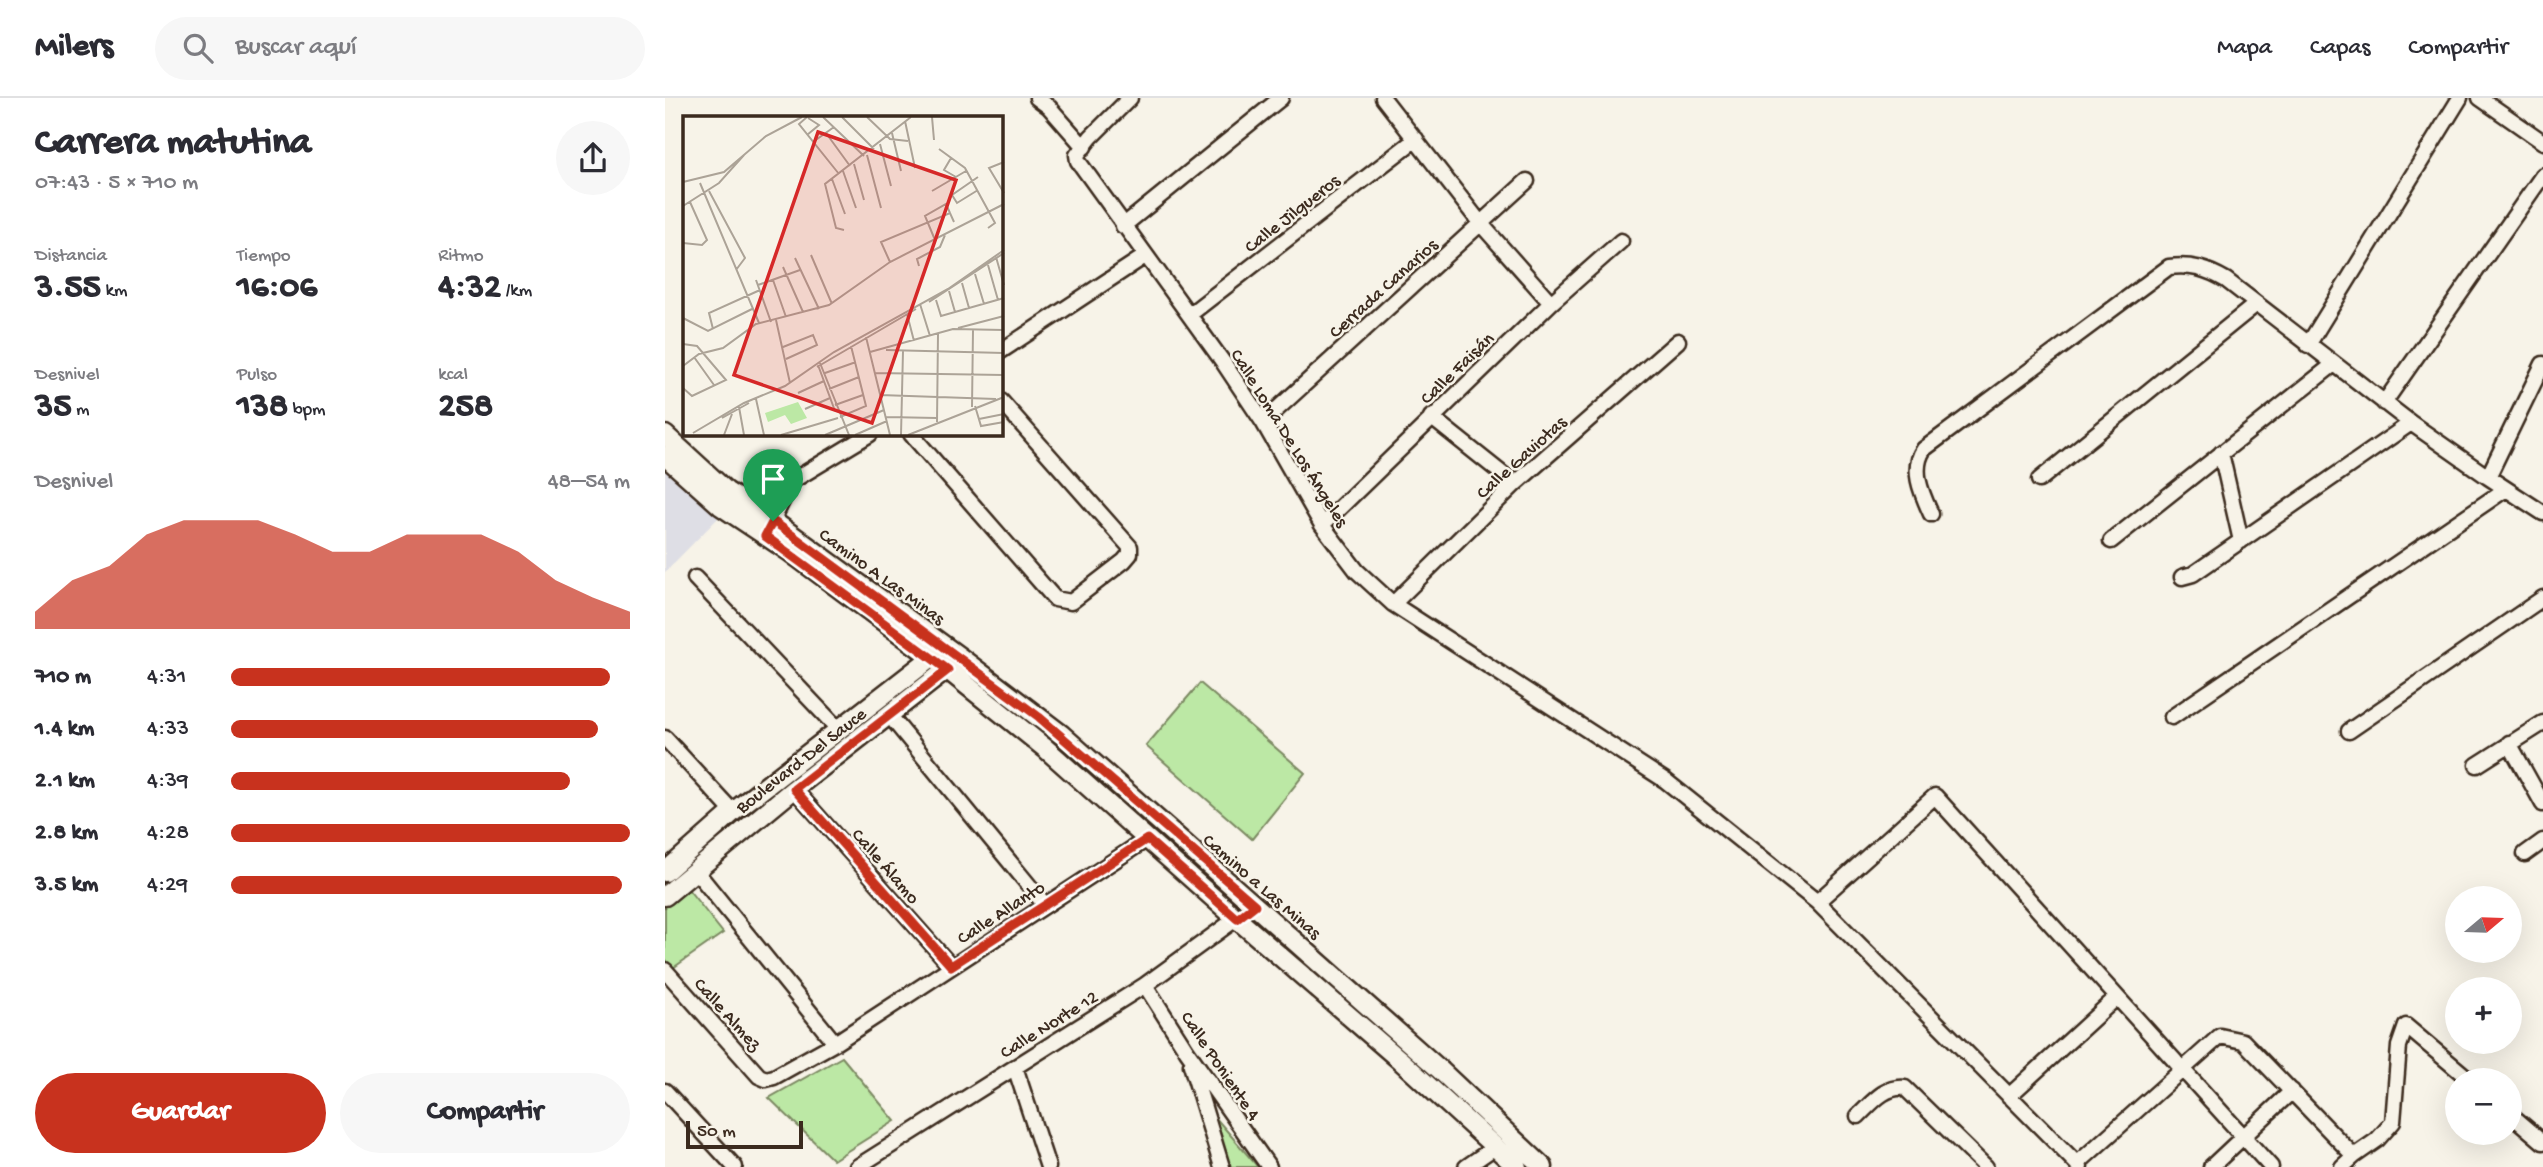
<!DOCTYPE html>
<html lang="es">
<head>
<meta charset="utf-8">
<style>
  body { margin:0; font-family:"Gochi Hand",sans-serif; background:#f7f7f7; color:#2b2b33; height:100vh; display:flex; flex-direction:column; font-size:26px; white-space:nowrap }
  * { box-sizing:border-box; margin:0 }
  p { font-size:23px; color:#7c7c81 }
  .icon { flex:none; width:38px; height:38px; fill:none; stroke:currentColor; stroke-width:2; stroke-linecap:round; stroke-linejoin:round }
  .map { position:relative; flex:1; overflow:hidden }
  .details { display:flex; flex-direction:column; background:#fff; width:665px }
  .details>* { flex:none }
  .needle { width:46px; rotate:71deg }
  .fabs { position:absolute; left:1780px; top:788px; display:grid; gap:14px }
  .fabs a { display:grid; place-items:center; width:77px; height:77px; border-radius:50%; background:#fff; box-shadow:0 7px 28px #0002; font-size:35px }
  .scale { position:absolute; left:21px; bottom:18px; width:117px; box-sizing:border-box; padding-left:7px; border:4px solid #3b2a1e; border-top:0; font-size:19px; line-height:24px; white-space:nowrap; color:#3b2a1e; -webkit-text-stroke:5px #f7f3e8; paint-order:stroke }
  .pin { position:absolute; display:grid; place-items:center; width:60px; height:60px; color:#fff; margin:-72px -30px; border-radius:50% 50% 50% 0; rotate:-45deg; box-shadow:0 0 7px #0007 }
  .pin .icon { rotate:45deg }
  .round { display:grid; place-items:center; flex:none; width:74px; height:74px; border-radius:37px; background:#f7f7f7 }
  .summary { display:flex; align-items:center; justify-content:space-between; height:119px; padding:0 35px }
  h1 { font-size:38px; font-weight:700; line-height:52px }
  .stats { display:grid; grid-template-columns:repeat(3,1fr); gap:10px; height:119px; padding:7px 35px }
  .stats div { display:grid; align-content:center }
  .stats b { font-size:35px; font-weight:700 }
  .stats small { font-size:19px; font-weight:400 }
  .stats p { font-size:19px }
  .chart { height:196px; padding:14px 35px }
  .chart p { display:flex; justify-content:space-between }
  .chart svg { width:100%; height:126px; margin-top:7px; fill:#c8321e; opacity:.7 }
  .cta { display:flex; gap:14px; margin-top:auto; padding:14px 35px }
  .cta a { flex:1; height:80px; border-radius:42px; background:#c8321e; color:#fff; font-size:28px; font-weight:700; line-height:80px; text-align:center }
  .cta a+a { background:#f7f7f7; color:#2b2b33 }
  ul { padding:0 35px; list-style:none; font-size:23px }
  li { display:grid; grid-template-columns:112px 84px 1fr; align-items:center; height:52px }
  li i { height:18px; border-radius:9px; background:#c8321e }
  header { display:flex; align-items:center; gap:42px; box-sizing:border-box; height:98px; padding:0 35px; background:#fff; border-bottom:2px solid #e1e1e2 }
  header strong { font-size:33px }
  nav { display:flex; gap:38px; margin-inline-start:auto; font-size:24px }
  .search { width:490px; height:63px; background:#f7f7f7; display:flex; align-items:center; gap:18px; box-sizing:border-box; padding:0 24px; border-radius:38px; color:#7c7c81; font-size:26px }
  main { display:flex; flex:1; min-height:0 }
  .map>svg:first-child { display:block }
  .built { fill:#dedee5 }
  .green { fill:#bce8a5; stroke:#7c8962; stroke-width:2 }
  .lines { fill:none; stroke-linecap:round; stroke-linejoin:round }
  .minor-casing { stroke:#3b2a1e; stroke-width:19 }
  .tertiary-casing { stroke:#3b2a1e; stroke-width:23 }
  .minor { stroke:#f7f3e8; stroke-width:14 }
  .tertiary { stroke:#f7f3e8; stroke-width:18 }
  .route-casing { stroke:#fff; stroke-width:14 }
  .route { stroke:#c8321e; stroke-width:9 }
  .labels { text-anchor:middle; stroke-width:5; stroke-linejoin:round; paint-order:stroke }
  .street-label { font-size:19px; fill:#3b2a1e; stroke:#f7f3e8 }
  .inset-road { fill:none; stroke:#aca397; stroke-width:2 }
  .view { fill:#d62828; fill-opacity:0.15; stroke:#d62828; stroke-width:3.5 }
  .inset-edge { fill:none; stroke:#3b2a1e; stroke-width:3.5 }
</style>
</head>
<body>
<header>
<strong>Milers</strong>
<div class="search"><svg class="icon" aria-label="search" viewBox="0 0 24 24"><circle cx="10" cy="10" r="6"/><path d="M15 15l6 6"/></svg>Buscar aquí</div>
<nav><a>Mapa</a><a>Capas</a><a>Compartir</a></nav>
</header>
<main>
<section class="details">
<div class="summary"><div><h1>Carrera matutina</h1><p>07:43 · 5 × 710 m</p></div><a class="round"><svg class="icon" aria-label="share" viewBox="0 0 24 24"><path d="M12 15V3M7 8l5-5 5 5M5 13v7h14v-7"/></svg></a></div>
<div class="stats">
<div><p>Distancia</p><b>3.55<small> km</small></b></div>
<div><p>Tiempo</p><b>16:06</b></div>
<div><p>Ritmo</p><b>4:32<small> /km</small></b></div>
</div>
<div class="stats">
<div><p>Desnivel</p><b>35<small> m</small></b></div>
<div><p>Pulso</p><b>138<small> bpm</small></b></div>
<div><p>kcal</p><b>258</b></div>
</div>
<div class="chart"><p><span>Desnivel</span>48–54 m</p>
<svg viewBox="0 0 160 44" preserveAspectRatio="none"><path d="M0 44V38L10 27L20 22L30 11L40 6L50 6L60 6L70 11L80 17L90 17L100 11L110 11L120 11L130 17L140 27L150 33L160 38V44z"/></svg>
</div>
<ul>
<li><b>710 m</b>4:31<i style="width:95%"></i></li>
<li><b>1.4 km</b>4:33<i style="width:92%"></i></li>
<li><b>2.1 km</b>4:39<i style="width:85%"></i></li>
<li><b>2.8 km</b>4:28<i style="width:100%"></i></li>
<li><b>3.5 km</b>4:29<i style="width:98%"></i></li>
</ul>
<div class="cta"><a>Guardar</a><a>Compartir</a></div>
</section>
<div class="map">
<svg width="1878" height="1069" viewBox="0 0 1878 1069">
  <rect width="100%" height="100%" fill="#f7f3e8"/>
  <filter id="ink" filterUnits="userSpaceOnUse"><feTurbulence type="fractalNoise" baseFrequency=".0143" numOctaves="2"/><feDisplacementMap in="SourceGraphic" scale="14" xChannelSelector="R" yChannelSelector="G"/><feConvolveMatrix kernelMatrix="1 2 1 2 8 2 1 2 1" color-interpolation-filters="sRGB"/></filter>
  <g filter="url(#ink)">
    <path class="built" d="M0,361l57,55 -57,58z"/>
    <path class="green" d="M535,585l105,90 -53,66 -106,-93z
      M23,791l35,44 -50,35 -8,-9v-54z
      M177,959l53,64 -62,39 -64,-62z
      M543,1011l50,58h-30z"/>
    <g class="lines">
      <defs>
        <path id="minor" d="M372,0l12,9 35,40
          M465,0l-39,39 -14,18 1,6 145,201 40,60 59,103 35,46 36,33 273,177 151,121 263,265
          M718,0l98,126 70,79
          M1815,0l63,44
          M458,128l158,-128
          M524,217l227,-176
          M1643,247l152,-247
          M336,253l144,-95
          M1719,305l159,-228
          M766,319l84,67
          M598,324l264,-241
          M246,336l144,165 16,3 53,-41 6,-7v-7l-129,-146
          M1556,355l20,88
          M1823,379l55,-113
          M1374,382l216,-175
          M70,408l6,-4 51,-21 78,-47
          M1266,416c-9,-20 -21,-45 -7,-65l245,-182c22,-3 38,2 57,13l185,143 77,54 55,36
          M657,427l229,-222 70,-62
          M104,430l23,-47
          M1446,443l223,-177
          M1517,479l11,-3 218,-151
          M30,480l145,153
          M728,506l122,-120 163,-143
          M225,618l155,189
          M1507,619l334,-228
          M1684,633l194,-133
          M0,640l68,74
          M1844,645l34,61
          M1812,667l66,-42
          M129,691l157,177
          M1860,756l18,-13
          M30,772l140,173
          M1152,804l118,-106 336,371
          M0,872l94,106 7,3 8,-2 61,-34 312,-204
          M480,887l42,66 82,116
          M526,967l31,102
          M350,969l33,100
          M0,993l70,76
          M1344,998l108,-99
          M1844,1015l34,29
          M1193,1018c14,-13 26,-30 47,-28l81,79
          M1689,1058l23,-16 16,-18 6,-76 7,-20 64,54
          M1412,1066l143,-128 23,5 111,115 -12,11
          M192,1069l288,-182 110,-80
          M801,1069l29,-20
          M1546,1069l81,-76"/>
        <path id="tertiary" d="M0,337l61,56 47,30 188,137 101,77 377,334 104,98
          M0,358l56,50 69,46 143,106 112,90 192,171 163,141 117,107
          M0,774l68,-60 207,-161
          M0,798l129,-107 160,-125"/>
      </defs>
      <use href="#minor" class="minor-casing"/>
      <use href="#tertiary" class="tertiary-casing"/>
      <use href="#minor" class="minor"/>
      <use href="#tertiary" class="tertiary"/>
    </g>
  </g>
  <g class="lines" filter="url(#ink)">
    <defs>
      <path id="route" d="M108,423l266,196 216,188 -18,14 -90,-80 -196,127 -157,-177 154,-119 -183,-134z"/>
    </defs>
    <use href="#route" class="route-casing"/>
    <use href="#route" class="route"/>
  </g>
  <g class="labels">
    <g class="street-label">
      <text transform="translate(626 114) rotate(-38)" y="7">Calle Jilgueros</text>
      <text transform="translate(717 189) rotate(-42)" y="7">Cerrada Canarios</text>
      <text transform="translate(791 269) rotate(-44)" y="7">Calle Faisán</text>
      <text transform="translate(626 339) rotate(58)" y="7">Calle Loma De Los Ángeles</text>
      <text transform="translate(855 358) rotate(-42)" y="7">Calle Gaviotas</text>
      <text transform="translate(218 477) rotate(36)" y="7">Camino A Las Minas</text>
      <text transform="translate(135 661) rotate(-38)" y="7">Boulevard Del Sauce</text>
      <text transform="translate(222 767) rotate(49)" y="7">Calle Álamo</text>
      <text transform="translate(598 787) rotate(41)" y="7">Camino a Las Minas</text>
      <text transform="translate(335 813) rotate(-33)" y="7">Calle Allanto</text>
      <text transform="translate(64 915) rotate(48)" y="7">Calle Almez</text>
      <text transform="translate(383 925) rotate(-32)" y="7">Calle Norte 12</text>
      <text transform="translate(557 967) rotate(56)" y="7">Calle Poniente 4</text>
    </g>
  </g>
  <g transform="translate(18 18)">
    <rect width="320" height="320" fill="#f7f3e8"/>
    <path d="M115,286l9,16 -16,6 -6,-9 -17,7 -3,-9z" fill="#bce8a5"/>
    <path class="inset-road" d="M124,1l-8,7 40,50M140,1l41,39M159,1l32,32M184,1l23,22 18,2M249,1l2,23M222,5l10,47M143,17l24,33M209,17l9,38M124,19l12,-10 -11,-7M130,26l21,-15M197,28l11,42M256,33l26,19 30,55 -7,5M184,39l14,53M268,42l-7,12 12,7M321,46l-15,6 15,25M171,48l10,36M160,55l13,37M149,63l13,35M0,66l41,-10 42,-36 36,-19M17,67l59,140M295,74l-21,13 -5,-8 26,-18M26,75l36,67 -9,12M249,75l34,-20M0,90l36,-23 25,-28M161,114l-8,-2 -11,-44 86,-67M252,124l-10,-24 21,-12 4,9M0,127l19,2 5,-5 -17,-38M128,139l21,49M313,141l8,28M112,142l24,51M207,146l-9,-20 69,-29 4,9M305,149l10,35M236,150l-2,-7 23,-12 5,-12M100,151l20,45M292,158l9,30M73,164l15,42M90,164l13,37M279,167l7,25M75,169l42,-15M266,175l6,21M253,184l5,16 63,-18M246,186l75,-49M237,188l10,32M224,198l7,27M0,202l25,13 44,-22M93,204l14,63M275,212l46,-12M30,213l-4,-16 51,-23M183,221l24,98M100,231l30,-12 4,10 -31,14M203,234l118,3M187,236l83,-23 51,1M11,241l20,28M137,247l29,72M135,249l17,46M0,250l16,-12 24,-6 33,-24 73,-19 61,-43 114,-58M134,251l99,-58M142,257l31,-11M192,257l129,2M0,272l9,8 34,-16 -29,-34 -14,-2M146,273l30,-12M115,277l26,-12M197,279l116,4M73,283l8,36M152,289l28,-10M292,290l6,20 23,-4M56,291l5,28M289,291l1,-77M122,293l25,-11M157,301l26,-11 -15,-60M203,301l51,1M39,302l27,-15M296,303l25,-5M254,306l1,-88M10,317l51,-30 41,-17 49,-34 114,-63 56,-39M41,319l8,-21M98,319l57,-17M142,319l59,-25M172,319l32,-14M218,319l2,-84M225,319l96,-38"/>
    <path class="view" d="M135,16l138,48 -84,243 -138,-48z"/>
    <rect width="320" height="320" class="inset-edge"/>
  </g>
</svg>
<div class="fabs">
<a><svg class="needle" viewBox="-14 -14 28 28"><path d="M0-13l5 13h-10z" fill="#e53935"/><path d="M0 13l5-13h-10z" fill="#7c7c81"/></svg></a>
<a>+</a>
<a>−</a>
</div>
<div class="scale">50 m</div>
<div class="pin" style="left:108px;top:423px;background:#1e9e55"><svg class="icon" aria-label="arrive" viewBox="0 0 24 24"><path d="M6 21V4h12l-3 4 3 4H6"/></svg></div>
</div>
</main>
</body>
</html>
